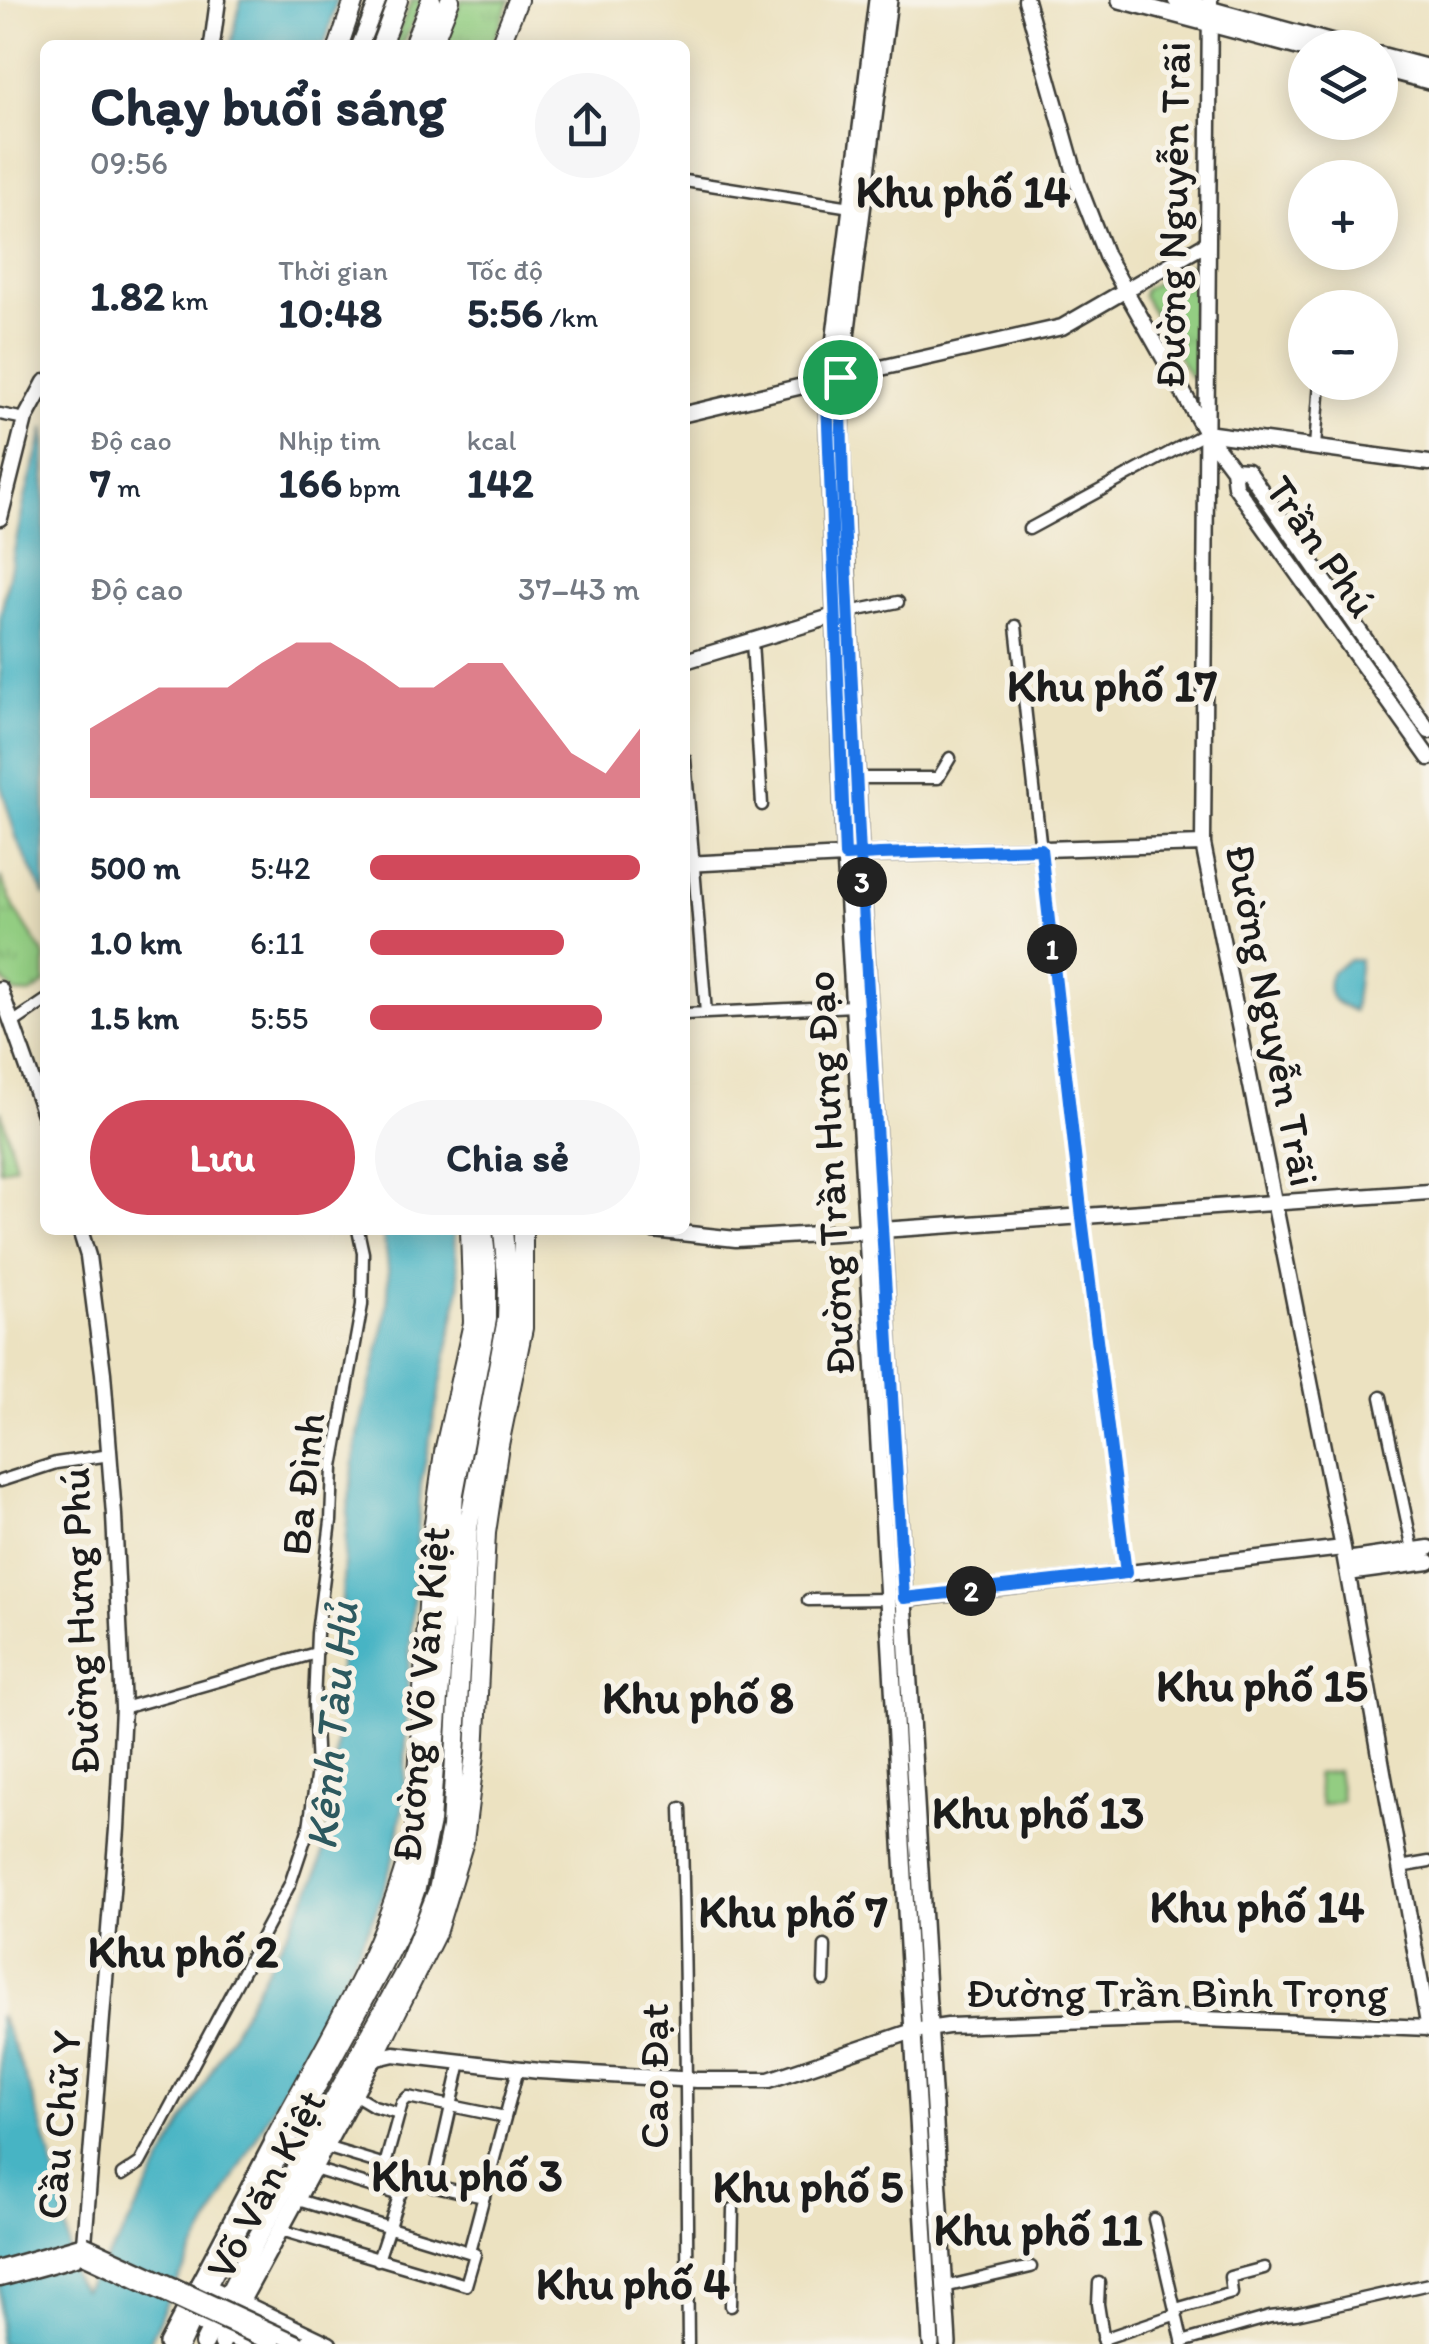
<!DOCTYPE html>
<html lang="vi">
<head>
<meta charset="utf-8">
<style>
  body { margin:0; font-family:Itim,sans-serif; background:#f6f6f7; color:#1f2937; height:100vh; display:flex; flex-direction:column; font-size:38px; white-space:nowrap }
  * { box-sizing:border-box; margin:0 }
  p { font-size:32px; color:#747a83 }
  .icon { flex:none; width:55px; height:55px; fill:none; stroke:currentColor; stroke-width:2; stroke-linecap:round; stroke-linejoin:round }
  .map { position:relative; flex:1; overflow:hidden }
  .side { position:absolute; left:40px; top:40px; width:650px; height:1195px; display:flex; flex-direction:column; background:#fff; border-radius:15px; box-shadow:0 5px 25px #0003 }
  .side>* { flex:none }
  .fabs { position:absolute; left:1288px; top:30px; display:grid; gap:20px }
  .fabs a { display:grid; place-items:center; width:110px; height:110px; border-radius:50%; background:#fff; box-shadow:0 5px 25px #0003; font-size:50px }
  .pin { position:absolute; display:grid; place-items:center; width:85px; height:85px; color:#fff; margin:-42px; border:5px solid #fff; border-radius:50%; box-shadow:0 2px 10px #0007 }
  .km { position:absolute; width:50px; height:50px; margin:-25px; border-radius:50%; background:#222; color:#fff; font-size:28px; line-height:50px; text-align:center }
  .round { display:grid; place-items:center; flex:none; width:105px; height:105px; border-radius:52px; background:#f6f6f7 }
  .head { display:flex; align-items:center; justify-content:space-between; height:170px; padding:0 50px }
  h1 { font-size:55px; font-weight:700; line-height:75px }
  .metrics { display:grid; grid-template-columns:repeat(3,1fr); gap:15px; height:170px; padding:10px 50px }
  .metrics div { display:grid; align-content:center }
  .metrics b { font-size:42px; font-weight:700 }
  .metrics small { font-size:28px; font-weight:400 }
  .metrics p { font-size:28px }
  .chart { height:280px; padding:20px 50px }
  .chart p { display:flex; justify-content:space-between }
  .chart svg { width:100%; height:180px; margin-top:10px; fill:#d1495b; opacity:.7 }
  .cta { display:flex; gap:20px; margin-top:auto; padding:20px 50px }
  .cta a { flex:1; height:115px; border-radius:60px; background:#d1495b; color:#fff; font-size:40px; font-weight:700; line-height:115px; text-align:center }
  .cta a+a { background:#f6f6f7; color:#1f2937 }
  ul { padding:0 50px; list-style:none; font-size:32px }
  li { display:grid; grid-template-columns:160px 120px 1fr; align-items:center; height:75px }
  li i { height:25px; border-radius:12px; background:#d1495b }
  .map>svg:first-child { display:block }
  .grass { fill:url(#grass-tufts); stroke:#58744f; stroke-width:2.5 }
  .pitch { fill:#93cd82; stroke:#58744f; stroke-width:2.5 }
  .water { fill:#47b4c4; stroke:#326870; stroke-width:2.5 }
  .lines { fill:none; stroke-linecap:round; stroke-linejoin:round }
  .street-casing { stroke:#3b3a35; stroke-width:15 }
  .secondary-casing { stroke:#3b3a35; stroke-width:19 }
  .primary-casing { stroke:#3b3a35; stroke-width:20 }
  .highway-casing { stroke:#3b3a35; stroke-width:22 }
  .street { stroke:#fff; stroke-width:10 }
  .secondary { stroke:#fff; stroke-width:14 }
  .primary { stroke:#fff; stroke-width:15 }
  .highway { stroke:#fff; stroke-width:18 }
  .secondary-bridge-casing { stroke:#3b3a35; stroke-width:19; stroke-linecap:butt }
  .secondary-bridge { stroke:#fff; stroke-width:14 }
  .route-casing { stroke:#fff; stroke-width:20 }
  .route { stroke:#1a73e8; stroke-width:12 }
  .labels { text-anchor:middle; stroke-width:10; stroke-linejoin:round; paint-order:stroke }
  .street-label { font-size:42px; fill:#1c1c1c; stroke:#f7f3e8 }
  .neighbourhood-label { font-size:45px; font-weight:bold; fill:#1c1c1c; stroke:#f7f3e8 }
  .water-label { font-size:45px; font-style:italic; fill:#2d595f; stroke:#f7f3e8 }
</style>
</head>
<body>
<div class="map">
<svg width="1429" height="2344" viewBox="0 0 1429 2344">
  <defs>
    <pattern id="grass-tufts" width="24" height="20" patternUnits="userSpaceOnUse" patternTransform="scale(2.5)"><rect width="24" height="20" fill="#93cd82"/><path d="M3 7l-1-3M5 7V3M7 7l1-3M15 17l-1-3M17 17v-4M19 17l1-3" fill="none" stroke="#7eaf70"/></pattern>
  </defs>
  <rect width="100%" height="100%" fill="#f7f3e8"/>
  <filter id="ink" filterUnits="userSpaceOnUse"><feTurbulence type="fractalNoise" baseFrequency=".01" numOctaves="2"/><feDisplacementMap in="SourceGraphic" scale="20" xChannelSelector="R" yChannelSelector="G"/><feConvolveMatrix kernelMatrix="1 2 1 2 8 2 1 2 1" color-interpolation-filters="sRGB"/></filter>
  <filter id="wash" filterUnits="userSpaceOnUse"><feTurbulence type="fractalNoise" baseFrequency=".0048" numOctaves="4" result="noise"/><feDisplacementMap in="SourceGraphic" scale="40" xChannelSelector="R" yChannelSelector="G"/><feGaussianBlur stdDeviation="2.25" result="paint"/><feColorMatrix in="noise" values="0 0 0 0 0 0 0 0 0 0 0 0 0 0 0 0 0 1.4 0 .05"/><feComposite in="paint" operator="in"/></filter>
  <g filter="url(#wash)">
    <rect width="100%" height="100%" fill="#ece2c1"/>
    <path class="grass" d="M412,0h10l-19,45h-10z
      M461,0h49l-18,45h-48z
      M1189,264l5,2v110l-4,1 -47,-82 2,-6z
      M0,876l15,33 30,47v28l-15,10 -15,-1 -15,-16z
      M1337,1771l5,30 -21,4 -5,-31z"/>
    <path class="pitch" d="M1,1111l15,54 -16,5v-58z"/>
    <path class="water" d="M241,0h96l-12,45h-94z
      M45,427v469l-28,-56 -17,-57v-165l25,-120z
      M1350,960h10l-6,51c-21,-7 -32,-17 -22,-40z
      M381,1230h72l7,57 -39,197 -12,182 -5,135 -10,56 -17,52 -24,51 -184,337 -20,47h-149v-329c31,70 55,142 67,217 4,23 -1,42 16,58l36,-49 197,-363c19,-60 20,-119 22,-181 4,-91 5,-192 24,-281 14,-63 39,-121 19,-186z"/>
  </g>
  <g filter="url(#ink)">
    <g class="lines">
      <defs>
        <path id="street" d="M685,181l166,26
          M0,414l25,5
          M1315,447l5,-65
          M1029,529l177,-96
          M849,612l49,-10
          M1016,626l66,592 44,355
          M752,641l10,164
          M685,759l21,254
          M856,778h82l12,-20
          M685,1014l169,-8
          M14,1022l31,-21
          M1381,1397l32,153
          M0,1481l56,-18 54,-8
          M808,1600l82,-1
          M123,1708l193,-55
          M681,1808c6,178 5,357 7,536
          M1400,1867l29,-5
          M824,1980l1,-34
          M354,2094l20,12 25,7
          M325,2147l60,18
          M314,2169l86,26
          M122,2175l18,-12 150,-279 19,-57 8,-57 -3,-67 3,-70 14,-112 2,-54 29,-162 1,-52 -5,-23
          M400,2178l84,19
          M433,2186l28,-124
          M1154,2219l29,125
          M281,2230l185,55 9,-31 -177,-54
          M469,2252l49,-183
          M378,2260l23,-70 -1,-12 -15,-13 17,-62 6,-6 97,20
          M1099,2283l-1,21 6,38
          M944,2287l87,-20
          M731,2306l2,-97
          M1176,2309l56,-16 -2,-16 34,-9
          M1103,2339l74,-25
          M1182,2342l88,-25 26,-3 133,-30"/>
        <path id="secondary" d="M1026,0l52,184 28,72 100,177 27,36 2,17 194,272
          M1210,0l-7,844 140,704 86,481
          M212,45l6,-45
          M841,377l221,-50 145,-84
          M685,414l143,-34
          M1206,433l223,30
          M1233,469l14,1 182,261
          M0,518l25,-99 20,-37
          M685,661l149,-45
          M860,855l343,-11
          M685,864l160,-8
          M0,989l45,128
          M653,1230l83,9 132,-8
          M882,1230l547,-38
          M1346,1560l83,-12
          M1348,1573l81,-11
          M904,1599l439,-51
          M373,2059l21,-5 145,17 158,9h72l144,-49 35,-5 231,-8 250,10
          M0,2268l84,-24
          M0,2279l83,-23 34,-427 6,-121 -9,-193 -11,-142 -15,-117 -8,-26
          M199,2282l130,62
          M185,2317l61,27"/>
        <path id="primary" d="M877,0l-50,399 17,439 87,1506
          M889,0l-47,368 -1,76 19,411 88,1489
          M1120,0l185,49
          M1176,0l175,48
          M360,45l18,-45
          M1380,55l49,13
          M1380,68l49,13
          M167,2344l107,-204
          M222,2344l19,-42 132,-243"/>
        <path id="highway" d="M339,45l15,-45
          M381,45l17,-45
          M413,45l18,-45
          M432,45l18,-45
          M500,45l18,-45
          M373,2059l63,-126 28,-92 11,-87 11,-221 13,-88 24,-117v-98
          M274,2140c54,-101 117,-199 141,-312l17,-291 12,-85 29,-129 -3,-93
          M180,2344l27,-59 173,-315 25,-50 11,-32 14,-66 24,-329 33,-174v-53l-4,-36
          M204,2344l51,-102 152,-274 31,-78 13,-62 17,-300 39,-209 1,-31 -5,-58"/>
      </defs>
      <use href="#street" class="street-casing"/>
      <use href="#secondary" class="secondary-casing"/>
      <use href="#primary" class="primary-casing"/>
      <use href="#highway" class="highway-casing"/>
      <use href="#street" class="street"/>
      <use href="#secondary" class="secondary"/>
      <use href="#primary" class="primary"/>
      <use href="#highway" class="highway"/>
      <defs>
        <path id="secondary-bridge" d="M84,2244l216,100
          M83,2256l190,88"/>
      </defs>
      <use href="#secondary-bridge" class="secondary-bridge-casing"/>
      <use href="#secondary-bridge" class="secondary-bridge"/>
    </g>
  </g>
  <g class="lines" filter="url(#ink)">
    <defs>
      <path id="route" d="M840,377l-12,3 -1,19 18,457 35,-2 161,-5 41,369 44,355 -222,25 -44,-743 -16,-336 -4,-142"/>
    </defs>
    <use href="#route" class="route-casing"/>
    <use href="#route" class="route"/>
  </g>
  <g class="labels">
    <g class="street-label">
      <text transform="translate(1172 215) rotate(-89)" y="15">Đường Nguyễn Trãi</text>
      <text transform="translate(1322 546) rotate(55)" y="15">Trần Phú</text>
      <text transform="translate(1273 1015) rotate(79)" y="15">Đường Nguyễn Trãi</text>
      <text transform="translate(829 1173) rotate(-93)" y="15">Đường Trần Hưng Đạo</text>
      <text transform="translate(302 1484) rotate(-84)" y="15">Ba Đình</text>
      <text transform="translate(79 1621) rotate(-92)" y="15">Đường Hưng Phú</text>
      <text transform="translate(420 1694) rotate(-85)" y="15">Đường Võ Văn Kiệt</text>
      <text x="1177" y="2007">Đường Trần Bình Trọng</text>
      <text transform="translate(653 2076) rotate(-90)" y="15">Cao Đạt</text>
      <text transform="translate(58 2125) rotate(-85)" y="15">Cầu Chữ Y</text>
      <text transform="translate(265 2184) rotate(-62)" y="15">Võ Văn Kiệt</text>
    </g>
    <g class="neighbourhood-label">
      <text x="963" y="207">Khu phố 14</text>
      <text x="1112" y="701">Khu phố 17</text>
      <text x="1262" y="1701">Khu phố 15</text>
      <text x="698" y="1713">Khu phố 8</text>
      <text x="1038" y="1828">Khu phố 13</text>
      <text x="1257" y="1922">Khu phố 14</text>
      <text x="793" y="1927">Khu phố 7</text>
      <text x="183" y="1967">Khu phố 2</text>
      <text x="467" y="2191">Khu phố 3</text>
      <text x="808" y="2202">Khu phố 5</text>
      <text x="1038" y="2245">Khu phố 11</text>
      <text x="633" y="2299">Khu phố 4</text>
    </g>
    <g class="water-label">
      <text transform="translate(331 1726) rotate(-85)" y="16">Kênh Tàu Hủ</text>
    </g>
  </g>
</svg>
<div class="fabs">
<a><svg class="icon" aria-label="layers" viewBox="0 0 24 24"><path d="M12 4l9 5-9 5-9-5zM3 14l9 5 9-5"/></svg></a>
<a>+</a>
<a>−</a>
</div>
<div class="pin" style="left:840px;top:377px;background:#1e9e55"><svg class="icon" aria-label="arrive" viewBox="0 0 24 24"><path d="M6 21V4h12l-3 4 3 4H6"/></svg></div>
<b class="km" style="left:1052px;top:949px">1</b>
<b class="km" style="left:971px;top:1591px">2</b>
<b class="km" style="left:862px;top:882px">3</b>
<section class="side">
<div class="head"><div><h1>Chạy buổi sáng</h1><p>09:56</p></div><a class="round"><svg class="icon" aria-label="share" viewBox="0 0 24 24"><path d="M12 15V3M7 8l5-5 5 5M5 13v7h14v-7"/></svg></a></div>
<div class="metrics">
<div><b>1.82<small> km</small></b></div>
<div><p>Thời gian</p><b>10:48</b></div>
<div><p>Tốc độ</p><b>5:56<small> /km</small></b></div>
</div>
<div class="metrics">
<div><p>Độ cao</p><b>7<small> m</small></b></div>
<div><p>Nhịp tim</p><b>166<small> bpm</small></b></div>
<div><p>kcal</p><b>142</b></div>
</div>
<div class="chart"><p><span>Độ cao</span>37–43 m</p>
<svg viewBox="0 0 160 44" preserveAspectRatio="none"><path d="M0 44V27L10 22L20 17L30 17L40 17L50 11L60 6L70 6L80 11L90 17L100 17L110 11L120 11L130 22L140 33L150 38L160 27V44z"/></svg>
</div>
<ul>
<li><b>500 m</b>5:42<i style="width:100%"></i></li>
<li><b>1.0 km</b>6:11<i style="width:72%"></i></li>
<li><b>1.5 km</b>5:55<i style="width:86%"></i></li>
</ul>
<div class="cta"><a>Lưu</a><a>Chia sẻ</a></div>
</section>
</div>
</body>
</html>
